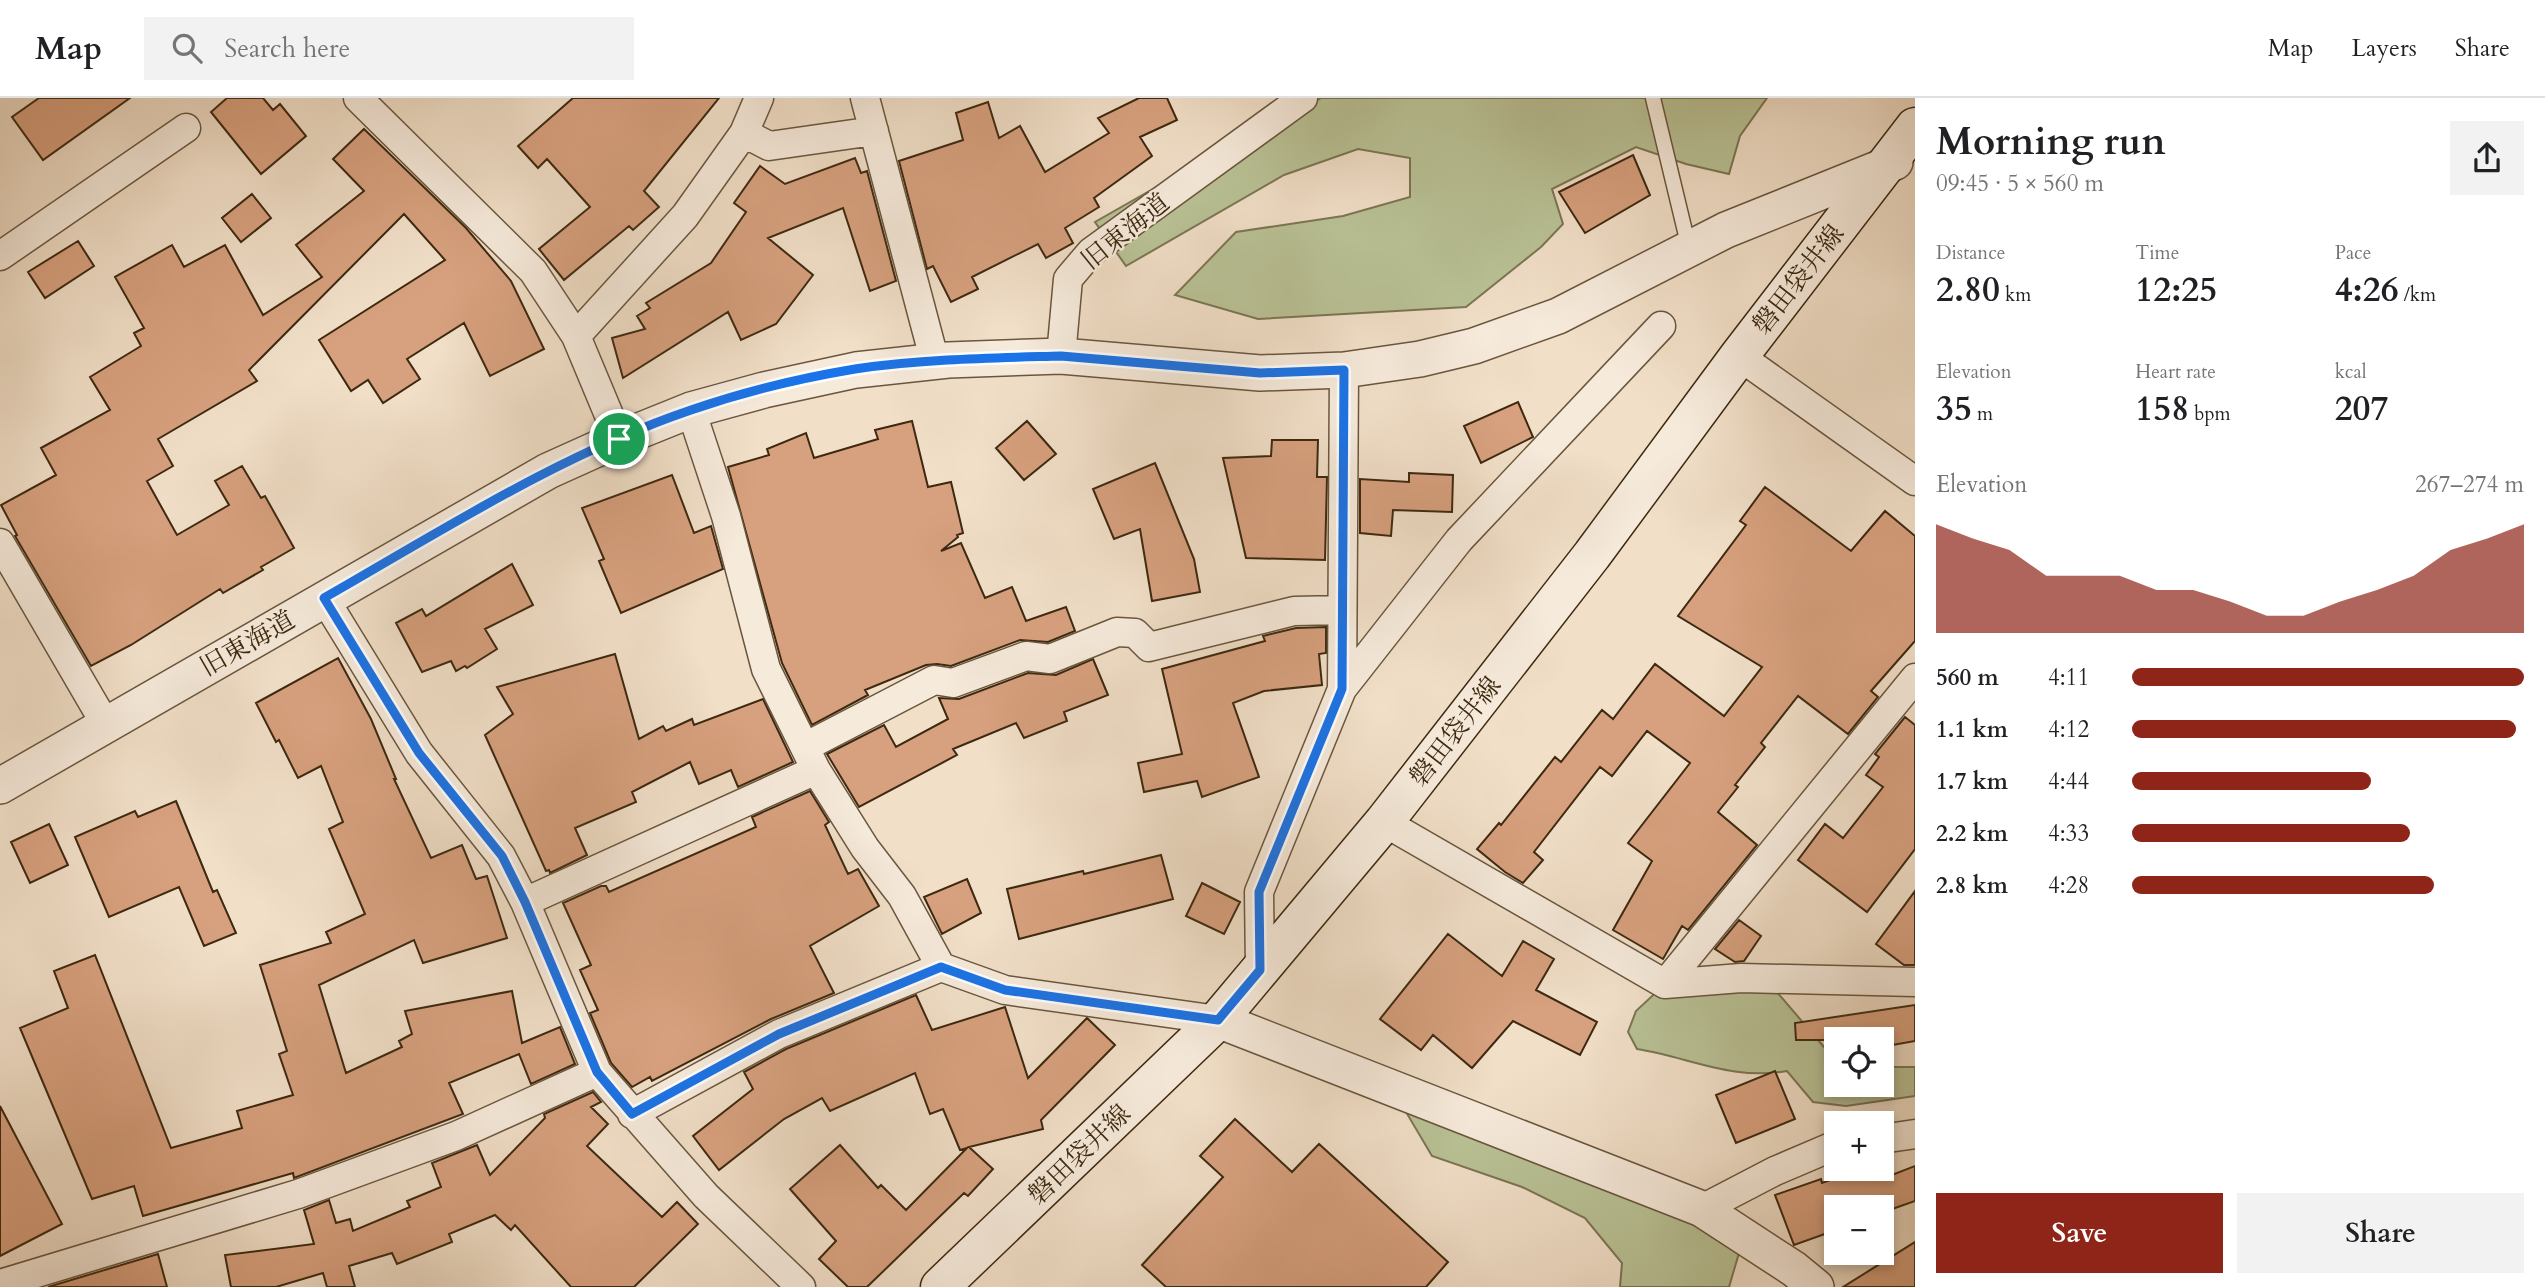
<!DOCTYPE html>
<html lang="en">
<head>
<meta charset="utf-8">
<style>
  body { margin:0; font-family:Cardo,"Noto Serif JP",serif; background:#f2f2f2; color:#202124; height:100vh; display:flex; flex-direction:column; font-size:26px; white-space:nowrap }
  * { box-sizing:border-box; margin:0 }
  p { font-size:23px; color:#757577 }
  .icon { flex:none; width:38px; height:38px; fill:none; stroke:currentColor; stroke-width:2; stroke-linecap:round; stroke-linejoin:round }
  .map { position:relative; flex:1; overflow:hidden }
  .side { display:flex; flex-direction:column; background:#fff; width:630px }
  .side>* { flex:none }
  .fabs { position:absolute; left:1824px; top:929px; display:grid; gap:14px }
  .fabs a { display:grid; place-items:center; width:70px; height:70px; border-radius:0px; background:#fff; box-shadow:0 4px 10px #0003; font-size:35px }
  .pin { position:absolute; display:grid; place-items:center; width:60px; height:60px; color:#fff; margin:-30px; border:4px solid #fff; border-radius:50%; box-shadow:0 2px 7px #0007 }
  .round { display:grid; place-items:center; flex:none; width:74px; height:74px; border-radius:0px; background:#f2f2f2 }
  .overview { display:flex; align-items:center; justify-content:space-between; height:119px; padding:0 21px }
  h1 { font-size:38px; font-weight:700; line-height:52px }
  .stats { display:grid; grid-template-columns:repeat(3,1fr); gap:10px; height:119px; padding:7px 21px }
  .stats div { display:grid; align-content:center }
  .stats b { font-size:35px; font-weight:700 }
  .stats small { font-size:19px; font-weight:400 }
  .stats p { font-size:19px }
  .chart { height:196px; padding:14px 21px }
  .chart p { display:flex; justify-content:space-between }
  .chart svg { width:100%; height:126px; margin-top:7px; fill:#8f2418; opacity:.7 }
  .cta { display:flex; gap:14px; margin-top:auto; padding:14px 21px }
  .cta a { flex:1; height:80px; border-radius:0px; background:#8f2418; color:#fff; font-size:28px; font-weight:700; line-height:80px; text-align:center }
  .cta a+a { background:#f2f2f2; color:#202124 }
  ul { padding:0 21px; list-style:none; font-size:23px }
  li { display:grid; grid-template-columns:112px 84px 1fr; align-items:center; height:52px }
  li i { height:18px; border-radius:9px; background:#8f2418 }
  header { display:flex; align-items:center; gap:42px; box-sizing:border-box; height:98px; padding:0 35px; background:#fff; border-bottom:2px solid #e0e0e0 }
  header strong { font-size:33px }
  nav { display:flex; gap:38px; margin-inline-start:auto; font-size:24px }
  .search { width:490px; height:63px; background:#f2f2f2; display:flex; align-items:center; gap:18px; box-sizing:border-box; padding:0 24px; border-radius:0px; color:#757577; font-size:26px }
  main { display:flex; flex:1; min-height:0 }
  .map>svg:first-child { display:block }
  .green { fill:#b9c296; stroke:#7b7653; stroke-width:2 }
  .building { fill:#d7a07e; stroke:#3d2910; stroke-width:2 }
  .lines { fill:none; stroke-linecap:round; stroke-linejoin:round }
  .service-casing { stroke:#6a563e; stroke-width:17 }
  .minor-casing { stroke:#6a563e; stroke-width:31 }
  .tertiary-casing { stroke:#6a563e; stroke-width:38 }
  .secondary-casing { stroke:#3d2910; stroke-width:41 }
  .service { stroke:#f6eadb; stroke-width:14 }
  .minor { stroke:#f6eadb; stroke-width:28 }
  .tertiary { stroke:#f6eadb; stroke-width:35 }
  .secondary { stroke:#f6eadb; stroke-width:38 }
  .route-casing { stroke:#fff; stroke-width:14 }
  .route { stroke:#1a73e8; stroke-width:9 }
  .labels { text-anchor:middle; stroke-width:5; stroke-linejoin:round; paint-order:stroke }
  .street-label { font-size:26px; fill:#3d2910; stroke:#f6eadb }
</style>
</head>
<body>
<header>
<strong>Map</strong>
<div class="search"><svg class="icon" aria-label="search" viewBox="0 0 24 24"><circle cx="10" cy="10" r="6"/><path d="M15 15l6 6"/></svg>Search here</div>
<nav><a>Map</a><a>Layers</a><a>Share</a></nav>
</header>
<main>
<div class="map">
<svg width="1915" height="1189" viewBox="0 0 1915 1189">
  <rect width="100%" height="100%" fill="#f1dfc8"/>
  <filter id="stains"><feTurbulence type="fractalNoise" baseFrequency=".00286" numOctaves="4"/><feColorMatrix values="0 0 0 0 .2 0 0 0 0 .09 0 0 0 0 .02 0 0 0 .5 -.17"/></filter>
  <radialGradient id="worn" r=".72"><stop offset=".6" stop-color="#630" stop-opacity="0"/><stop offset="1" stop-color="#630" stop-opacity=".3"/></radialGradient>
  <path class="green" d="M1321,0h446l-27,38 -11,38 -43,-10 -50,-17 -84,42 11,35 -22,23 -75,60 -208,12 -83,-24 61,-63 107,-16 67,-19v-39l-52,-9 -74,26 -158,91 -31,-44 174,-99z
    M1665,886l111,7 48,56 12,3v35h45v-21l9,3h25v29l-69,10 -33,-4 -26,-31c-54,10 -99,-14 -150,-22l-9,-17 8,-21z
    M1406,1014l338,124 -15,51h-109l2,-24 -37,-45 -63,-31 -90,-31z"/>
  <path class="building" d="M39,0h91l-87,62 -31,-43z
    M227,0h36l10,12 7,-6 26,32 -45,38 -50,-62z
    M573,0h146l-75,93 15,16 -26,23 -4,-4 -65,54 -25,-31 51,-42 -43,-48 -9,9 -20,-22z
    M1139,0h28l10,22 -37,17 12,19 -58,42 5,9 -34,21 8,15 -27,15 -8,-14 -66,33 6,12 -27,13 -18,-36 -6,3 -28,-108 64,-21 -7,-27 32,-11 11,36 21,-12 25,46 64,-39 -11,-15z
    M364,31l102,99 45,53 33,68 -54,27 -26,-53 -57,36 13,20 -37,24 -15,-23 -17,11 -32,-51 126,-80 -41,-46 -155,156 8,11 -99,58 15,27 -26,15 30,54 52,-30 -14,-24 27,-15 19,32 4,-2 29,52 -33,19 2,3 -40,23 -3,-4 -89,56 -40,21 -76,-130 2,-1 -16,-30 55,-30 -15,-27 69,-38 -20,-33 51,-31 -7,-13 10,-5 -29,-51 57,-32 12,22 41,-22 38,70 59,-38 -26,-32 68,-54 -31,-32z
    M1633,57l17,40 -65,38 -26,-41z
    M855,60l6,15 6,-2 29,110 -26,10 -27,-83 -75,30 45,37 -37,49 -35,16 -13,-28 -105,66 -11,-40 33,-9 -8,-13 13,-8 -4,-5 65,-40 35,-51 -12,-9 26,-37 25,18z
    M252,96l19,24 -30,24 -19,-24z
    M78,143l16,25 -49,32 -17,-26z
    M1518,304l15,35 -52,26 -17,-37z
    M912,323l16,66 23,-5 12,51 -6,2 1,2 -17,14 20,-8 24,55 27,-11 14,34 40,-14 9,24 -27,11 -28,-2 -69,26 -14,-2 -11,1 -61,25 3,5 -56,30 -30,-62 -54,-196 41,-12 -2,-6 39,-16 8,25 64,-19 -3,-9z
    M1027,323l29,33 -32,26 -28,-32z
    M1272,342h46l-1,37h10l-2,83 -79,-2 -23,-100 48,-2z
    M1155,365l39,96 6,33 -48,9 -12,-72 -26,10 -21,-50z
    M1409,375l44,2 -1,37 -59,-2 -2,26 -31,-3v-54l49,3z
    M672,377l22,58 17,-7 12,43 -102,44 -22,-52 5,-2 -22,-51z
    M1765,389l86,64 34,-40 30,25v105l-44,50 7,6 -30,37 -50,-38 -37,47 4,4 -30,38 3,2 -20,25 39,33 -69,85 -6,-4 -19,33 -50,-29 39,-69 -24,-18 62,-80 -43,-32 -35,45 -12,-9 -66,85 9,8 -20,23 -18,-11 -28,-23 22,-26 2,2 54,-68 6,5 41,-52 11,9 42,-55 69,52 38,-49 -84,-51 68,-91 -6,-4z
    M512,466l21,41 -48,24 12,20 -30,19 -2,-2 -9,5 -5,-10 -29,11 -26,-49 26,-14 4,7z
    M1326,529v26l-7,1 3,31 -58,6 -31,12 26,74 -57,20 -5,-16 -53,11 -6,-29 44,-9 -20,-85 103,-28 -2,-5 33,-8z
    M615,556l24,85 24,-13 3,5 26,-12 2,6 69,-26 30,63 -55,25 -7,-17 -32,14 -9,-22 -58,30 4,10 -61,26 12,27 -37,18 -1,-3 -3,1 -61,-136 28,-21 -16,-27z
    M338,560l33,61 25,60h-2l37,79 31,-13 14,34 11,-3 20,62 -84,25 -9,-23 -95,45 27,88 56,-26 -3,-6 13,-7 -7,-23 107,-20 10,52 38,-16 15,37 -44,20 -12,-30 -70,29 14,31 -169,64 -1,-5 -150,43 -9,-30 -42,13 -72,-171 48,-20 -14,-37 41,-16 76,193 71,-20 -5,-17 56,-16 -14,-41 8,-3 -27,-86 71,-22 -5,-11 39,-18 -36,-85 14,-7 -22,-56 -23,12 -19,-38 -3,2 -20,-39z
    M1093,561l15,36 -44,17 3,9 -43,17 -8,-15 -63,26 4,6 -98,52 -32,-53 57,-29 12,22 52,-28 -9,-21 20,1 69,-26 28,2z
    M1905,619l10,8v124l-48,63 -69,-52 27,-36 18,14 40,-51 -17,-12 13,-18 -4,-3z
    M810,693l19,31 -4,3 23,49 10,-5 21,37 -69,40 24,47 -63,26 -119,62 -2,-4 -18,10 -21,-24 -21,-50 8,-3 -18,-40 11,-5 -28,-62 38,-17h5l3,6 147,-65 -4,-10z
    M176,703l37,91 4,-2 19,43 -32,13 -25,-59 -70,30 -34,-80 60,-26 3,6z
    M49,726l19,41 -38,18 -19,-41z
    M1161,757l12,44 -154,40 -12,-50 76,-18 1,3z
    M967,781l14,34 -39,21 -18,-37z
    M1202,785l38,19 -16,32 -38,-18z
    M1915,793v74h-11l-28,-21z
    M1739,822l22,16 -17,25 -9,1 -20,-13z
    M1448,836l54,42 21,-35 31,18 -18,31 61,32 -17,33 -67,-34 -41,47 -39,-33 -12,15 -41,-31z
    M916,897l16,35 73,-23 23,71 59,-60 28,27 -74,75 2,9 -74,18 24,22 -25,27 -4,-3 -97,94h-19l-29,-28 17,-18 -46,-52 50,-44 38,43 3,-3 25,25 61,-62 -7,2 -17,-41 -13,5 -15,-41 -85,38 -8,-13 -38,21 -65,51 -26,-34 60,-47 -9,-17 42,-23z
    M1915,907v36l-34,6v-7h-85l-1,-17z
    M1775,973l20,48 -59,24 -20,-48z
    M593,994l8,10 -10,5 17,17 -21,22 75,71 15,-15 21,22 -64,63h-63l-56,-62 -4,5 -16,-15 -46,19 3,8 -55,22 -5,-11 -43,13 6,21h-28l-4,-14 -47,14h-45l-6,-32 89,-11 -10,-34 25,-10 7,23 14,-4 3,12 57,-24 -3,-6 34,-14 -9,-24 45,-18 13,30 55,-57 -1,-4z
    M0,1008l62,118 -62,32z
    M1235,1021l57,53 27,-28 129,118 -22,25h-260l-24,-22 81,-88 -23,-21z
    M1887,1061l5,16 23,-9v35l-34,12v-5h-45v22l-42,15 -19,-50 46,-16 1,4 38,-14h21v-8z
    M1915,1144v45h-72z
    M158,1156l9,33h-119z"/>
  <g class="lines">
    <defs>
      <path id="service" d="M1653,0l36,150"/>
      <path id="minor" d="M358,0l175,173 43,65 43,103
        M865,0l70,264
        M744,35l25,13 105,-15
        M0,158l186,-128
        M576,238l109,-120 59,-83 15,-35
        M1061,258l7,-77 23,-27 212,-154
        M1739,258l176,125
        M691,312l35,106 40,153 50,101 49,78 37,48 39,71
        M0,445l106,182
        M324,500l95,155 82,103 24,46 72,170 109,124 95,91
        M1342,591l117,-149 202,-214
        M805,649l129,-67 19,3 73,-27 24,3 67,-27 18,1 14,14 145,-36 48,-1
        M1384,724l281,162 76,-6 174,4
        M525,804l291,-132
        M1260,872l-1,-78 83,-203 2,-319
        M1665,886l250,-306
        M632,1016l147,-80 162,-67 64,23 213,30
        M1881,1041l34,-5
        M1702,1111l73,-38 61,-26
        M0,1186l298,-90 158,-58 141,-64"/>
      <path id="tertiary" d="M0,688l548,-315 71,-32 72,-29 73,-20 92,-20 92,-10 113,-4 199,17 84,-3 76,-11 54,-13 84,-30 168,-86 169,-68
        M1218,922l484,189 92,60 22,18"/>
      <path id="secondary" d="M940,1189l278,-267 166,-198 208,-267 147,-199 176,-229"/>
    </defs>
    <use href="#service" class="service-casing"/>
    <use href="#minor" class="minor-casing"/>
    <use href="#tertiary" class="tertiary-casing"/>
    <use href="#secondary" class="secondary-casing"/>
    <use href="#service" class="service"/>
    <use href="#minor" class="minor"/>
    <use href="#tertiary" class="tertiary"/>
    <use href="#secondary" class="secondary"/>
  </g>
  <g class="lines">
    <defs>
      <path id="route" d="M1061,258l199,17 84,-3 -2,319 -83,203 1,78 -42,50 -213,-30 -64,-23 -162,67 -147,80 -35,-42 -72,-170 -23,-46 -83,-103 -95,-155c119,-68 237,-144 367,-188 52,-18 110,-32 164,-41 68,-10 138,-11 206,-13z"/>
    </defs>
    <use href="#route" class="route-casing"/>
    <use href="#route" class="route"/>
  </g>
  <g class="labels">
    <g class="street-label">
      <text transform="translate(1125 133) rotate(-39)" y="9">旧東海道</text>
      <text transform="translate(1798 181) rotate(-52)" y="9">磐田袋井線</text>
      <text transform="translate(247 545) rotate(-30)" y="9">旧東海道</text>
      <text transform="translate(1455 633) rotate(-52)" y="9">磐田袋井線</text>
      <text transform="translate(1079 1056) rotate(-44)" y="9">磐田袋井線</text>
    </g>
  </g>
  <rect width="100%" height="100%" filter="url(#stains)"/>
  <rect width="100%" height="100%" fill="url(#worn)"/>
</svg>
<div class="fabs">
<a><svg class="icon" aria-label="locate" viewBox="0 0 24 24"><circle cx="12" cy="12" r="6"/><path d="M12 2v4M12 18v4M2 12h4M18 12h4"/></svg></a>
<a>+</a>
<a>−</a>
</div>
<div class="pin" style="left:619px;top:341px;background:#1e9e55"><svg class="icon" aria-label="arrive" viewBox="0 0 24 24"><path d="M6 21V4h12l-3 4 3 4H6"/></svg></div>
</div>
<section class="side">
<div class="overview"><div><h1>Morning run</h1><p>09:45 · 5 × 560 m</p></div><a class="round"><svg class="icon" aria-label="share" viewBox="0 0 24 24"><path d="M12 15V3M7 8l5-5 5 5M5 13v7h14v-7"/></svg></a></div>
<div class="stats">
<div><p>Distance</p><b>2.80<small> km</small></b></div>
<div><p>Time</p><b>12:25</b></div>
<div><p>Pace</p><b>4:26<small> /km</small></b></div>
</div>
<div class="stats">
<div><p>Elevation</p><b>35<small> m</small></b></div>
<div><p>Heart rate</p><b>158<small> bpm</small></b></div>
<div><p>kcal</p><b>207</b></div>
</div>
<div class="chart"><p><span>Elevation</span>267–274 m</p>
<svg viewBox="0 0 160 44" preserveAspectRatio="none"><path d="M0 44V6L10 11L20 15L30 24L40 24L50 24L60 29L70 29L80 33L90 38L100 38L110 33L120 29L130 24L140 15L150 11L160 6V44z"/></svg>
</div>
<ul>
<li><b>560 m</b>4:11<i style="width:100%"></i></li>
<li><b>1.1 km</b>4:12<i style="width:98%"></i></li>
<li><b>1.7 km</b>4:44<i style="width:61%"></i></li>
<li><b>2.2 km</b>4:33<i style="width:71%"></i></li>
<li><b>2.8 km</b>4:28<i style="width:77%"></i></li>
</ul>
<div class="cta"><a>Save</a><a>Share</a></div>
</section>
</main>
</body>
</html>
